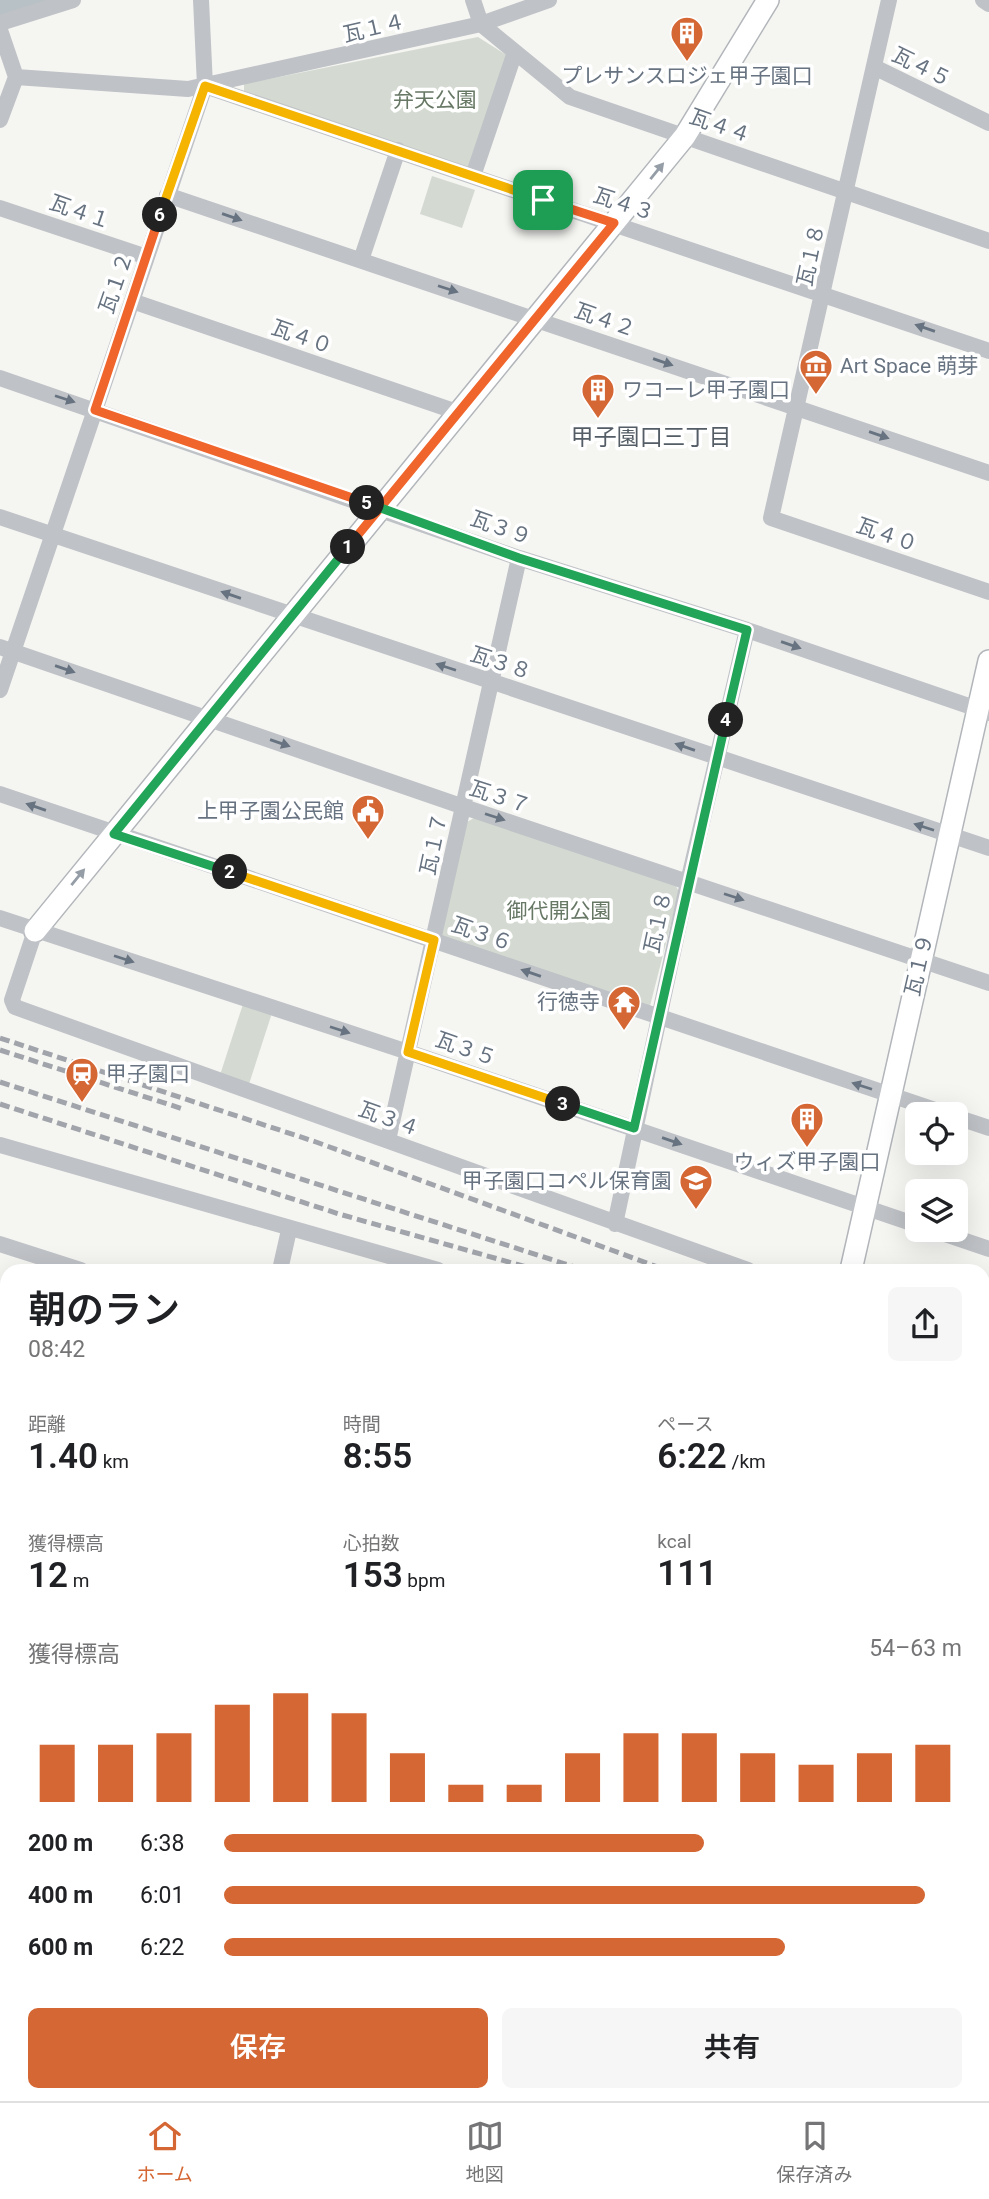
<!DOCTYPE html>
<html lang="ja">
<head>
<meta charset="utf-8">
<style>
  body { margin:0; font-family:Roboto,"Noto Sans JP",sans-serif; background:#f6f6f6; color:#202124; height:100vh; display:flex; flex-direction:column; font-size:26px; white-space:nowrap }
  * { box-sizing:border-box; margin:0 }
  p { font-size:23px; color:#757577 }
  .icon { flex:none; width:38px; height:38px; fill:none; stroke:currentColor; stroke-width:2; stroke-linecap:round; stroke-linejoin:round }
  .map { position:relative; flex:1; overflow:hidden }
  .panel { position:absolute; left:0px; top:1264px; width:990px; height:838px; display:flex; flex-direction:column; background:#fff; border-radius:21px 21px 0 0; box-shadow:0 7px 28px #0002 }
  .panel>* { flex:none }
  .controls { position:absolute; left:905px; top:1102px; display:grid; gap:14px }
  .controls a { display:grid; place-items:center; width:63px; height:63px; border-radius:10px; background:#fff; box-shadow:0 7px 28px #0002; font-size:35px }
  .pin { position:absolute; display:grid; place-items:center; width:60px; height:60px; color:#fff; margin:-30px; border-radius:14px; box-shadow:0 4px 10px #0006 }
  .km { position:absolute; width:35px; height:35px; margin:-18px; border-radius:50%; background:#222; color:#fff; font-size:19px; line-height:35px; text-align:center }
  .round { display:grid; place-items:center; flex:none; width:74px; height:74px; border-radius:10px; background:#f6f6f6 }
  .headline { display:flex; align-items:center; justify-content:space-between; height:119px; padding:0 28px }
  h1 { font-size:38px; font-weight:600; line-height:52px }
  .stats { display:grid; grid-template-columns:repeat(3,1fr); gap:10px; height:119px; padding:7px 28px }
  .stats div { display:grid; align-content:center }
  .stats b { font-size:35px; font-weight:600 }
  .stats small { font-size:19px; font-weight:400 }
  .stats p { font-size:19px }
  .chart { height:196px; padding:14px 28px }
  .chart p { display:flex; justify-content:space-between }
  .chart svg { width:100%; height:126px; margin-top:7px; stroke:#d46733; stroke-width:6 }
  .button { display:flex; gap:14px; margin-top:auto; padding:14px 28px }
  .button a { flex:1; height:80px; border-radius:10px; background:#d46733; color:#fff; font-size:28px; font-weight:600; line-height:80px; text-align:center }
  .button a+a { background:#f6f6f6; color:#202124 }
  ul { padding:0 28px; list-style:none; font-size:23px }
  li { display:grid; grid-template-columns:112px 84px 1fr; align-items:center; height:52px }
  li i { height:18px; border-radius:9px; background:#d46733 }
  .tab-bar { display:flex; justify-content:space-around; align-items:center; height:98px; border-top:2px solid #e0e0e0; background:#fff; font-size:19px; color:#757577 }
  .tab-bar a { display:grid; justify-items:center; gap:4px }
  .tab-bar .active { color:#d46733 }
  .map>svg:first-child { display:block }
  .green { fill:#d4dad2 }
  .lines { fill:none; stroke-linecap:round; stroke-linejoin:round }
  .river { stroke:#b8c1c6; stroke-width:30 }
  .secondary-casing { stroke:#b2b6ba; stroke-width:24 }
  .street { stroke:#bfc2c6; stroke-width:16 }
  .secondary { stroke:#fff; stroke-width:21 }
  .rail { stroke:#a1a5ab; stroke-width:5; stroke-dasharray:10 5; stroke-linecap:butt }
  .oneway { fill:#959da7 }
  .oneway2 { fill:#677381 }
  .split-1-casing { stroke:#fff; stroke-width:14 }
  .split-2-casing { stroke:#fff; stroke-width:14 }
  .split-3-casing { stroke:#fff; stroke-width:14 }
  .split-4-casing { stroke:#fff; stroke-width:14 }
  .split-5-casing { stroke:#fff; stroke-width:14 }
  .split-6-casing { stroke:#fff; stroke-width:14 }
  .split-7-casing { stroke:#fff; stroke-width:14 }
  .split-1 { stroke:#f0652b; stroke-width:9 }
  .split-2 { stroke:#22a559; stroke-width:9 }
  .split-3 { stroke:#f5b400; stroke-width:9 }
  .split-4 { stroke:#22a559; stroke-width:9 }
  .split-5 { stroke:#22a559; stroke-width:9 }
  .split-6 { stroke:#f0652b; stroke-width:9 }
  .split-7 { stroke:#f5b400; stroke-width:9 }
  .labels { text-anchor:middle; stroke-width:7; stroke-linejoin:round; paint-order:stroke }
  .street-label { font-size:21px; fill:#677381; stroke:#fff }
  .poi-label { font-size:21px; fill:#677381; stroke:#fff; text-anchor:start }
  .park-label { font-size:21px; fill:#677865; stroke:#fff }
  .neighbourhood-label { font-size:23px; fill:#545d66; stroke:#fff }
</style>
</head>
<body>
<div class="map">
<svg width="989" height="2101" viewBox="0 0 989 2101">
  <rect width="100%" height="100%" fill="#f5f5f2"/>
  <path class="green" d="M478,37l30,19 -38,114 -226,-79v-7z
    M432,176l43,14 -13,38 -42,-14z
    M474,818l202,68 3,6 -29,114 -209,-70 26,-114z
    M243,1004l29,9 -23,71 -29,-9z
    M0,1953l7,1v73l-7,-2z
    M444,2095h192l-2,6h-173z"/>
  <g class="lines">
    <path class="river" d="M0,14l37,-14"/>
    <defs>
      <path id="secondary" d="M35,931l650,-795 83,-136
        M851,1270l138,-609
        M0,1306l7,15
        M984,1778l5,8
        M0,2057l7,1
        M131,2095l18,6
        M22,2101l1,-6
        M663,2101l2,-6"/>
    </defs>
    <use href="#secondary" class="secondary-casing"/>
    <path class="street" d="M473,0l8,24 89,73 419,144
      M889,0l-118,518 218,74
      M983,0l6,4
      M0,23l73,-23
      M0,30l16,47 -16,43
      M874,67l115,56
      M16,77l172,12 293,-65 68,-24
      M205,86l784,265
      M473,176l42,-124
      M167,195l822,278
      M0,208l147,49
      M361,260l37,-110
      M132,301l328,112
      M0,378l519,180 228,72 242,83
      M0,517l989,331
      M0,647l464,160 525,176
      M0,690l205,-604 -4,-86
      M0,794l950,321
      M0,918l408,134 509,173
      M35,931l-23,69 3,7 733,263
      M956,1117l33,11
      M388,1140l131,-582
      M0,1145l438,125
      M615,1224l73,-342 59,-252
      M933,1230l56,19
      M0,1244l81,26
      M280,1270l9,-40
      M984,1351l5,2
      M0,1412l7,2
      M984,1436l5,2
      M984,1534l5,2
      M0,1538l7,1
      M984,1648l5,2
      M0,1691l7,2
      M984,1727l5,-25
      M0,1843l7,1
      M984,1918h5
      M984,2081l5,2
      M333,2101l1,-6
      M902,2101l2,-6"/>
    <use href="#secondary" class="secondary"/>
    <path class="rail" d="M0,1038l316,104 350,128
      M0,1050l183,59
      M0,1082l584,188
      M0,1104l339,110 198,56
      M984,1391l5,2
      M984,1411l5,2"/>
  </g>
  <defs><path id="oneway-solid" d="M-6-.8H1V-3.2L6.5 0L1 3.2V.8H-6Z" transform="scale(1.75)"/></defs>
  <g class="oneway">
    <use href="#oneway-solid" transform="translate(657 171) rotate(-51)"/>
    <use href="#oneway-solid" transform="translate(78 877) rotate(-51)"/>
  </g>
  <g class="oneway2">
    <use href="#oneway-solid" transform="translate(232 217) rotate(19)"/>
    <use href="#oneway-solid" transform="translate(448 289) rotate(18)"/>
    <use href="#oneway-solid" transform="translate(925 328) rotate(-161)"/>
    <use href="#oneway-solid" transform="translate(663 362) rotate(19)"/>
    <use href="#oneway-solid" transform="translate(65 399) rotate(18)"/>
    <use href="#oneway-solid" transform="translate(879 435) rotate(19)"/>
    <use href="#oneway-solid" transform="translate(231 595) rotate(-161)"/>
    <use href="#oneway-solid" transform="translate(791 645) rotate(19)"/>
    <use href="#oneway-solid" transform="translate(446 667) rotate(-162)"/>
    <use href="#oneway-solid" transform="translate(65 669) rotate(19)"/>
    <use href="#oneway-solid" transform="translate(280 743) rotate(19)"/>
    <use href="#oneway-solid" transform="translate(685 747) rotate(-161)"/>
    <use href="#oneway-solid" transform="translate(36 807) rotate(-161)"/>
    <use href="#oneway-solid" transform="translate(495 817) rotate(18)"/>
    <use href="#oneway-solid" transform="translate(924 827) rotate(-162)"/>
    <use href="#oneway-solid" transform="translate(734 897) rotate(18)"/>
    <use href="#oneway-solid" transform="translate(124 959) rotate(18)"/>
    <use href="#oneway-solid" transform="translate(531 973) rotate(-161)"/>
    <use href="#oneway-solid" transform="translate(340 1030) rotate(18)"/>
    <use href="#oneway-solid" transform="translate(862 1086) rotate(-162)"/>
    <use href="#oneway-solid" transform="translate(672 1141) rotate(19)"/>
  </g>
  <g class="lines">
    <defs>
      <path id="split-1" d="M348,547l266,-324 -71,-23"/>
      <path id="split-2" d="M230,872l-116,-38 234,-287"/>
      <path id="split-3" d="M230,872l204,68 -26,112 155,52"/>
      <path id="split-4" d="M563,1104l71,24 92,-408"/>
      <path id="split-5" d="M367,503l152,55 228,72 -21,90"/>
      <path id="split-6" d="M160,215l-65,195 272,93"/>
      <path id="split-7" d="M160,215l45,-129 338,114"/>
    </defs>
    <use href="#split-1" class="split-1-casing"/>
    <use href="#split-2" class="split-2-casing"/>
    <use href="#split-3" class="split-3-casing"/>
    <use href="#split-4" class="split-4-casing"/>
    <use href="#split-5" class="split-5-casing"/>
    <use href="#split-6" class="split-6-casing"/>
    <use href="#split-7" class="split-7-casing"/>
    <use href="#split-1" class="split-1"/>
    <use href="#split-2" class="split-2"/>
    <use href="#split-3" class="split-3"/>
    <use href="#split-4" class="split-4"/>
    <use href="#split-5" class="split-5"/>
    <use href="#split-6" class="split-6"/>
    <use href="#split-7" class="split-7"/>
  </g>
  <defs>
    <symbol id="building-pin" viewBox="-11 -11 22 30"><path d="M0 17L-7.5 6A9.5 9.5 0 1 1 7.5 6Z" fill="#d46733" stroke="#fff"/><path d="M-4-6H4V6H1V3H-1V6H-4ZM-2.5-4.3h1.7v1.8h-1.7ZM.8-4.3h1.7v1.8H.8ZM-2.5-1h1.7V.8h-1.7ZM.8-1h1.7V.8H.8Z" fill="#fff"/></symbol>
    <symbol id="museum-pin" viewBox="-11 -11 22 30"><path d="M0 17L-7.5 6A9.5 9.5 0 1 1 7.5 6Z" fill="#d46733" stroke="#fff"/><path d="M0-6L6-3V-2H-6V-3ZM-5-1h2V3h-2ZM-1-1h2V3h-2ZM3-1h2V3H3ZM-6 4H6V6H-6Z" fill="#fff"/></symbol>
    <symbol id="civic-pin" viewBox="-11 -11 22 30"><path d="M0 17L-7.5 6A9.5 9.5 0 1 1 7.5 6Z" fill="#d46733" stroke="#fff"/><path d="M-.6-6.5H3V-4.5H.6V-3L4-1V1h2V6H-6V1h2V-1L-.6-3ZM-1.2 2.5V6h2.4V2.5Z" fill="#fff"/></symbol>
    <symbol id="temple-pin" viewBox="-11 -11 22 30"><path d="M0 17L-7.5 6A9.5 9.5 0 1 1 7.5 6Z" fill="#d46733" stroke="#fff"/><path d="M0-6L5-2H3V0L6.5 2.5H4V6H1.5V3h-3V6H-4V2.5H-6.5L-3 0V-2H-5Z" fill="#fff"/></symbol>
    <symbol id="station-pin" viewBox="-11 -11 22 30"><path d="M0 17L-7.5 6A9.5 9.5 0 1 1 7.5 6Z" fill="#d46733" stroke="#fff"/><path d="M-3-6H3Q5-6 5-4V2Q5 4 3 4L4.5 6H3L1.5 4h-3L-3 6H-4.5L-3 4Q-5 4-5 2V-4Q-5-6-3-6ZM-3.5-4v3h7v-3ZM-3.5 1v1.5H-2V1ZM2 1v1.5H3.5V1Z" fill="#fff"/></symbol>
    <symbol id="school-pin" viewBox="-11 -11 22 30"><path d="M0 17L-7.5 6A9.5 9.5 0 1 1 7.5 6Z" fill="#d46733" stroke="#fff"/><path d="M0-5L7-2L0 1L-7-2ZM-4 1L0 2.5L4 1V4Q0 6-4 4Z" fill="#fff"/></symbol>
  </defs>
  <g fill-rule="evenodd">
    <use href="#building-pin" x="668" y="14" width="38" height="52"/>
    <use href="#museum-pin" x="797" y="347" width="38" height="52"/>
    <use href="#building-pin" x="579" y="371" width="38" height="52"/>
    <use href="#civic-pin" x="349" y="792" width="38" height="52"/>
    <use href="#temple-pin" x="605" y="983" width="38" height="52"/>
    <use href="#station-pin" x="63" y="1055" width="38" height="52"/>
    <use href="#building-pin" x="788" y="1100" width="38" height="52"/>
    <use href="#school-pin" x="677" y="1162" width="38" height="52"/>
  </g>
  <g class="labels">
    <g class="street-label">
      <text transform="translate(374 28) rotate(-13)" y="7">瓦１４</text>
      <text transform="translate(922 67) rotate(26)" y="7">瓦４５</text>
      <text transform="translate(720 126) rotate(19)" y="7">瓦４４</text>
      <text transform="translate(624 204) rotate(18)" y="7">瓦４３</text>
      <text transform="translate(80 212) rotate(19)" y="7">瓦４１</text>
      <text transform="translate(811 255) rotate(-78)" y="7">瓦１８</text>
      <text transform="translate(116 283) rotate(-71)" y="7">瓦１２</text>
      <text transform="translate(605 320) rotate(19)" y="7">瓦４２</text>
      <text transform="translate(302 337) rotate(19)" y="7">瓦４０</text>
      <text transform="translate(501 528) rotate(19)" y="7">瓦３９</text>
      <text transform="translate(887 535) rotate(19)" y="7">瓦４０</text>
      <text transform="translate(501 663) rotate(18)" y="7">瓦３８</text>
      <text transform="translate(500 797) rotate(18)" y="7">瓦３７</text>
      <text transform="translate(434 844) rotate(-78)" y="7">瓦１７</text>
      <text transform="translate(658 922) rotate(-78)" y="7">瓦１８</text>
      <text transform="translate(482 934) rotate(19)" y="7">瓦３６</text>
      <text transform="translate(919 965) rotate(-77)" y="7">瓦１９</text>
      <text transform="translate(466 1049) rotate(19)" y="7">瓦３５</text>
      <text transform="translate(389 1119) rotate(20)" y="7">瓦３４</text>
    </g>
    <g class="poi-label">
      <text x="687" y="83" text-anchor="middle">プレサンスロジェ甲子園口</text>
      <text x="840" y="373">Art Space 萌芽</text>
      <text x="622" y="397">ワコーレ甲子園口</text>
      <text x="344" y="818" text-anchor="end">上甲子園公民館</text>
      <text x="600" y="1009" text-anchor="end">行徳寺</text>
      <text x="106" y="1081">甲子園口</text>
      <text x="807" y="1169" text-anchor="middle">ウィズ甲子園口</text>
      <text x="672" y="1188" text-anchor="end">甲子園口コペル保育園</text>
    </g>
    <g class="park-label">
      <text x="435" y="107">弁天公園</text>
      <text x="559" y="918">御代開公園</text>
    </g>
    <g class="neighbourhood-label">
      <text x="651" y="445">甲子園口三丁目</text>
    </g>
  </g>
</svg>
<div class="controls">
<a><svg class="icon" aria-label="locate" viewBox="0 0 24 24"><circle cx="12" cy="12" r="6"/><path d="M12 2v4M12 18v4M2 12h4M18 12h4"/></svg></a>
<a><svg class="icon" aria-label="layers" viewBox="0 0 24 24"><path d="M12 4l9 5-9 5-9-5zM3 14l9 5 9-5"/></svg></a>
</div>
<div class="pin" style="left:543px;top:200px;background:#1e9e55"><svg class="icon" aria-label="arrive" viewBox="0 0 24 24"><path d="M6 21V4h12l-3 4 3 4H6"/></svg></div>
<b class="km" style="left:348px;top:547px">1</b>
<b class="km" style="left:230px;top:872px">2</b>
<b class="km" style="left:563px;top:1104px">3</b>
<b class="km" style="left:726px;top:720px">4</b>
<b class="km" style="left:367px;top:503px">5</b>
<b class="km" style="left:160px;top:215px">6</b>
<section class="panel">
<div class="headline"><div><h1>朝のラン</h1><p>08:42</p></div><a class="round"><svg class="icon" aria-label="share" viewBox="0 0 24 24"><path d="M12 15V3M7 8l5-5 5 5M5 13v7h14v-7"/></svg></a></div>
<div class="stats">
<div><p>距離</p><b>1.40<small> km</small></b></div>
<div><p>時間</p><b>8:55</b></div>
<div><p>ペース</p><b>6:22<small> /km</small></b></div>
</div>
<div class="stats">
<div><p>獲得標高</p><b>12<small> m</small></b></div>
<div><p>心拍数</p><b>153<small> bpm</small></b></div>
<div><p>kcal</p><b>111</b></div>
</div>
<div class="chart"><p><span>獲得標高</span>54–63 m</p>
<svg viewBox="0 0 160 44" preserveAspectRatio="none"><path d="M5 44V24M15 44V24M25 44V20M35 44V10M45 44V6M55 44V13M65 44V27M75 44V38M85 44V38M95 44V27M105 44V20M115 44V20M125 44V27M135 44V31M145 44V27M155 44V24"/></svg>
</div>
<ul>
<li><b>200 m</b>6:38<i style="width:65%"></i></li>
<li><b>400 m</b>6:01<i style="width:95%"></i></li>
<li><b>600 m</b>6:22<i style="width:76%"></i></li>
</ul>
<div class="button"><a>保存</a><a>共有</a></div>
</section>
</div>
<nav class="tab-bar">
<a class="active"><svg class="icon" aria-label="home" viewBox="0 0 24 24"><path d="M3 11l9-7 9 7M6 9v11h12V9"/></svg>ホーム</a>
<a><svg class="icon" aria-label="map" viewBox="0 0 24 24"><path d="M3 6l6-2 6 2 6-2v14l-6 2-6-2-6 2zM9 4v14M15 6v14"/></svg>地図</a>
<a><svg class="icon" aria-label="saved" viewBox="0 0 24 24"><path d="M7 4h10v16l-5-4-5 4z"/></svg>保存済み</a>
</nav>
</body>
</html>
